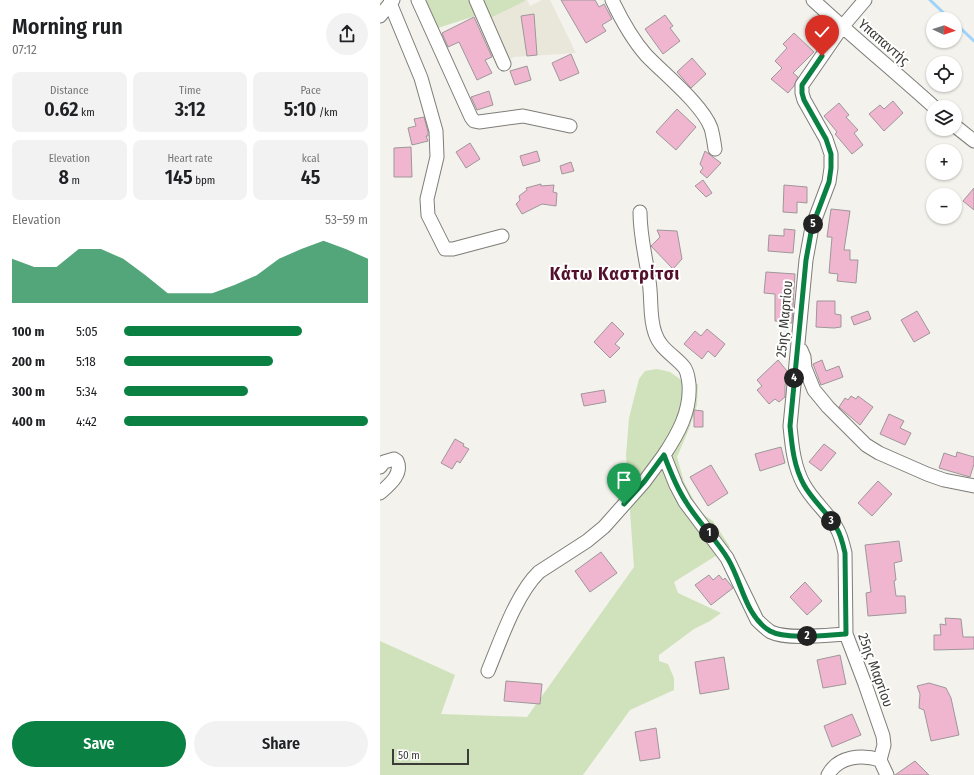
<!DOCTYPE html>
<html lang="en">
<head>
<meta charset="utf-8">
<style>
  body { margin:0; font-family:"Fira Sans Condensed",sans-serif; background:#f2f2f2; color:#202124; height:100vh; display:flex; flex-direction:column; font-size:15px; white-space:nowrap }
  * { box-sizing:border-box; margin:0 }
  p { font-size:13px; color:#757577 }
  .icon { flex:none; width:22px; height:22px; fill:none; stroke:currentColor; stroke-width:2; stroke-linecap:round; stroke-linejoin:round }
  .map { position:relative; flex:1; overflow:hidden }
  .details { display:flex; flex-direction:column; background:#fff; width:380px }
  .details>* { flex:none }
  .needle { width:26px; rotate:93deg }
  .fabs { position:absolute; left:546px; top:12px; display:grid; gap:8px }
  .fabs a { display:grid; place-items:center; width:36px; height:36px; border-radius:50%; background:#fff; box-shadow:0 1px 3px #0004; font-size:20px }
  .scale { position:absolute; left:12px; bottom:10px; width:77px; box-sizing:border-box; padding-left:4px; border:2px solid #3c3c39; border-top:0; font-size:11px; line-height:14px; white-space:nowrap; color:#3c3c39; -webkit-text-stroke:3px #fff; paint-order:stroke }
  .pin { position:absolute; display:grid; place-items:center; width:34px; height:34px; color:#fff; margin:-41px -17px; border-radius:50% 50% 50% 0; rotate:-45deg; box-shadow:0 0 4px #0007 }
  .pin .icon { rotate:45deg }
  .km { position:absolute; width:20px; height:20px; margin:-10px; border-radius:50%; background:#222; color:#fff; font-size:11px; line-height:20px; text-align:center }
  .round { display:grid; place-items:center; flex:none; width:42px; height:42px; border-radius:21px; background:#f2f2f2 }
  .headline { display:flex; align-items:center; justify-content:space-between; height:68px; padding:0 12px }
  h1 { font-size:22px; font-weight:600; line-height:30px }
  .figures { display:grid; grid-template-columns:repeat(3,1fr); gap:6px; height:68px; padding:4px 12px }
  .figures div { display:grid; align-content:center; border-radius:8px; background:#f2f2f2; text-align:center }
  .figures b { font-size:20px; font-weight:600 }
  .figures small { font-size:11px; font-weight:400 }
  .figures p { font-size:11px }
  .chart { height:112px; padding:8px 12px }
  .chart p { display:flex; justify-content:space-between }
  .chart svg { width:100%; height:72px; margin-top:4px; fill:#0b8043; opacity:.7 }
  .primary-button { display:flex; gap:8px; margin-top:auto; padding:8px 12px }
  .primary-button a { flex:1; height:46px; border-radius:24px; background:#0b8043; color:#fff; font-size:16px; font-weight:600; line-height:46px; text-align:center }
  .primary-button a+a { background:#f2f2f2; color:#202124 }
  ul { padding:0 12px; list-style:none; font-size:13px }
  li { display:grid; grid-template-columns:64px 48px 1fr; align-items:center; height:30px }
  li i { height:10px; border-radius:5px; background:#0b8043 }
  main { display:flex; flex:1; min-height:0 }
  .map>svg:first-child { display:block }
  .built { fill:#e9e7da }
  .green { fill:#cfe2bb }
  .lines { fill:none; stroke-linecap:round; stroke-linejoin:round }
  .stream { stroke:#a0d3f9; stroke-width:3 }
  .building { fill:#f1b6cf; stroke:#9e979a }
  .minor-casing { stroke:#7e7d78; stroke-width:15 }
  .minor { stroke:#fff; stroke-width:13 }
  .route-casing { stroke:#fff; stroke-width:8 }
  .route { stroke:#0b8043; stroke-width:5 }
  .labels { text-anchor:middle; stroke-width:4; stroke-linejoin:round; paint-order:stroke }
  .street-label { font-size:14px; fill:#3c3c39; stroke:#fff }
  .district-label { font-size:18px; font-weight:bold; letter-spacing:1px; fill:#54112c; stroke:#fff }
</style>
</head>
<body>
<main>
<section class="details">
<div class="headline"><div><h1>Morning run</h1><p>07:12</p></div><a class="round"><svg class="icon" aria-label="share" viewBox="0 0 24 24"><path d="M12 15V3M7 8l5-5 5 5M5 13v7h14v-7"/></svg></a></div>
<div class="figures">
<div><p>Distance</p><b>0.62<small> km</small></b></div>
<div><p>Time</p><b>3:12</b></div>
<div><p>Pace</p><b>5:10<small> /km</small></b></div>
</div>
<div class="figures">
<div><p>Elevation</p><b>8<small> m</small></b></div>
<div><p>Heart rate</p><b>145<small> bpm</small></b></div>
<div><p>kcal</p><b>45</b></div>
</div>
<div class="chart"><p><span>Elevation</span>53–59 m</p>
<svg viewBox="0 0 160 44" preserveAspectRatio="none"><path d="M0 44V17L10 22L20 22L30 11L40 11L50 17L60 27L70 38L80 38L90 38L100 33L110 27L120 17L130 11L140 6L150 11L160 17V44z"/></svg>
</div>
<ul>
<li><b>100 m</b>5:05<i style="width:73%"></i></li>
<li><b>200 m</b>5:18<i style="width:61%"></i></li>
<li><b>300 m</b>5:34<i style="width:51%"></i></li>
<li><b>400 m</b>4:42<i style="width:100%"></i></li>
</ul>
<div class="primary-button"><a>Save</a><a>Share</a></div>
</section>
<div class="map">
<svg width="594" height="775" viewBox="0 0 594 775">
  <rect width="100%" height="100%" fill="#f3f2ec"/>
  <path class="built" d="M102,0h45l3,6 12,-6h8l26,53 -62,4 -7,4z"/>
  <path class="green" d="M46,0h46l6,15 -40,13z
    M102,0h43v1l-35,17z
    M277,369l13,3 17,12h11l-1,21 -8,24 -12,28 7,25 16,30 13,9 17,26 -56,35 4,11 43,20 -11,8 -16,8 -35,26v6l9,3 6,14v12l-44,20 -47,65h-203v-134l75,34 -14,39 86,3 107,-150 -8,-112 3,-37 10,-39 6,-8z"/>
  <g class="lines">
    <path class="stream" d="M550,0l20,19
      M575,23l19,18"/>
  </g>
  <path class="building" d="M181,0h34l4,7 5,-3 8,15 -10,6 4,6 -20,12z
    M154,14l3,41 -10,1 -6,-40z
    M285,15l8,11 -3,2 10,13 -17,13 -18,-25z
    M94,17l18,40 -7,3 7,13 -15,7 -18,-38 -11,5 -6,-14z
    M414,33l20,19 -21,21 5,4 -4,9 -6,7 -17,-14 11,-11 -7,-7 12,-13 -4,-4z
    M191,54l8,19 -19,8 -8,-18z
    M312,58l14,16 -15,14 -14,-16z
    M147,66l4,14 -16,5 -5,-14z
    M109,91l4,14 -16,5 -6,-13z
    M513,101l10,12 -19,18 -15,-17 11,-9 4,4z
    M459,103l10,12 -3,2 12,13 -4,3 9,12 -11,9 -17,-20 2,-2 -13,-16z
    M297,109l19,18 -20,23 -20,-18z
    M44,117l4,15v4h-2l2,5 -16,4 -4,-17 8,-2 -2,-7z
    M90,143l10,16 -14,9 -10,-16z
    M31,147l1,30h-18v-29z
    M157,151l3,10 -17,5 -3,-10z
    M325,151l16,12 -14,15 -7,-6 3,-4 -3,-4z
    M191,162l3,9 -12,3 -2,-8z
    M323,180l9,13 -6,4 -11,-11z
    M161,184v2l13,-1 -1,7 4,1 -1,13 -14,-2 -20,10 -6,-10 4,-4 -1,-4 8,-6 -1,-2z
    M404,185l23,2v16l-10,-1v11l-14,-1z
    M594,188v22l-11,-9z
    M451,209l19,2 -6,39h6v10h8l-2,23 -19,-2 1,-7 -9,-1 3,-36h-5z
    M404,229l11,1 -2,23 -25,-2 1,-16 15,1z
    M277,230l20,1 5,28 -9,10 -22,-23 9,-9z
    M386,272l29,2 -3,49 -17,-2v-27l-11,-1z
    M437,301h18v13l6,1v12l-7,1 -18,-1z
    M488,311l3,8 -17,6 -3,-8z
    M537,311l13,22 -16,9 -13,-22z
    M232,322l12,12 -9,10 5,4 -10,10 -16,-16z
    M327,329l18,15 -10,13 -7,-6 -6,8 -18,-15 11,-13 6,5z
    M398,360l9,11v4l-3,3 2,3 -1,5v11l-6,5 -4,-3 -6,5 -12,-14 5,-4 -5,-6z
    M442,360l4,11 13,-5 4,11 -22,8 -8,-21z
    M224,390l2,12 -22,4 -3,-12z
    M471,396l5,3 2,-3 15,11 -13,18 -21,-18 6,-9 3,2z
    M314,410l9,1v16h-9z
    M509,414l15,7 -4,7 11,5 -6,12 -25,-11z
    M75,439l9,5 -1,2 6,3 -9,14 -3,-2 -5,8 -11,-6z
    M444,444l12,9 -15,18 -12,-9z
    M401,447l4,16 -25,8 -5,-17z
    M577,452l17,5v7l-4,13 -31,-9 5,-15 12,4z
    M331,465l17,28 -20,13 -18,-29z
    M498,481l14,13 -20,22 -14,-13z
    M519,541l3,20 -8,2 2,17 -2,1 2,15h9l1,17 -38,3 -2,-23 5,-1 -6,-47z
    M221,552l16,21 -27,19 -15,-21z
    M329,575l4,5 6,-5 4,5 2,-2 8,10 -22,17 -16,-20z
    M425,582l17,19 -15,14 -17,-18z
    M565,618l16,1 2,18h11v12l-40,1v-15h7l-1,-11 6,1z
    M460,655l6,29 -23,4 -6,-28z
    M344,657l5,32 -29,5 -5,-32z
    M126,681l36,3 -2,20 -36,-3z
    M549,683l17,5 5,10 8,37 -28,6 -7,-31 -5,-2 1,-14 -3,-8z
    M472,714l9,21 -29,12 -8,-21z
    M276,728l4,30 -20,3 -5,-29z
    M535,761l14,14h-34z"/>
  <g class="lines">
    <defs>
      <path id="minor" d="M38,0l53,117 3,4 5,1 44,-6 47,10
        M96,0l28,64
        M232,0c9,19 20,39 34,55 18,19 56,49 65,73 2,7 3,14 4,21
        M433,0c40,37 81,71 121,107
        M485,0l-23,27 -40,58v8l2,7 22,39 5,15v14l-2,14 -17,45 -6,33 -16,166c2,21 4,41 14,59 9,16 23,27 32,42 5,8 7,17 9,26l1,81 19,50 18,52 1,9 -4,15
        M10,3l31,75 15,53 1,26 -10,42 1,16 17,34h8l49,-13
        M0,16l13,-16
        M575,126l19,15
        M260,212c0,25 6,45 9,69 3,17 0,36 6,52 5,16 19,22 29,34 4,5 4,11 5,17 2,27 -11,50 -25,71l12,30 9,17 42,56 30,62c4,4 9,9 14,12 16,8 57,3 75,2
        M421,350l3,7 1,11 9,22 14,17 38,38 13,8 48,21 17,6 30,6
        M0,467l4,-5 10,-3 3,2c6,13 -8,24 -17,32
        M108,671c12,-29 28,-77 51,-99l48,-31 17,-14 40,-45 20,-27
        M500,760l7,15
        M448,775c10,-19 34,-21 52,-15"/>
    </defs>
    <use href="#minor" class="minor-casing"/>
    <use href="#minor" class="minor"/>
  </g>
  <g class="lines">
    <defs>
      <path id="route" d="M244,504l20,-22 20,-27c6,16 12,32 22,47 12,20 30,37 42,57 14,23 17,57 42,72 16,9 57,4 76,3l-1,-81c-2,-9 -4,-18 -9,-26 -9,-15 -23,-26 -32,-42 -10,-18 -12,-38 -14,-59l16,-166 6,-33 17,-45 2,-14v-14l-5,-15 -22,-39 -2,-7v-8l20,-29"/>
    </defs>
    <use href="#route" class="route-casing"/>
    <use href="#route" class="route"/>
  </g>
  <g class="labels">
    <g class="street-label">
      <text transform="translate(504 42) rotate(41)" y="5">Υπαπαντής</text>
      <text transform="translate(404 319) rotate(-85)" y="5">25ης Μαρτίου</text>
      <text transform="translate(496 670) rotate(70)" y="5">25ης Μαρτίου</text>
    </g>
    <g class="district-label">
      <text x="235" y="280">Κάτω Καστρίτσι</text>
    </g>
  </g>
</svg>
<div class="fabs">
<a><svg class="needle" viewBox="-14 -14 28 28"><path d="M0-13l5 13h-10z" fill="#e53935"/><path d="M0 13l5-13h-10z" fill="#757577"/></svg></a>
<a><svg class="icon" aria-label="locate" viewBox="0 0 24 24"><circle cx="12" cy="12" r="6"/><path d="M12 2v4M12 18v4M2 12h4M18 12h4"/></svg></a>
<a><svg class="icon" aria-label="layers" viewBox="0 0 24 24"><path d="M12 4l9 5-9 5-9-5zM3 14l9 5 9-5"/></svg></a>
<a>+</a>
<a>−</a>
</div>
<div class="scale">50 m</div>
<div class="pin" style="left:244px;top:504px;background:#1e9e55"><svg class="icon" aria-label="arrive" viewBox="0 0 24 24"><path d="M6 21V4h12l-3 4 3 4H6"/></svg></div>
<div class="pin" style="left:442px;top:56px;background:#d93025"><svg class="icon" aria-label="check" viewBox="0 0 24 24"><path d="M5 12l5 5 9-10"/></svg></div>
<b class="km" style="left:329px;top:533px">1</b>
<b class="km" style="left:427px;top:636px">2</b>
<b class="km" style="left:451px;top:521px">3</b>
<b class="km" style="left:414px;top:378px">4</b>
<b class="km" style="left:433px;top:224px">5</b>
</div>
</main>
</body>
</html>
